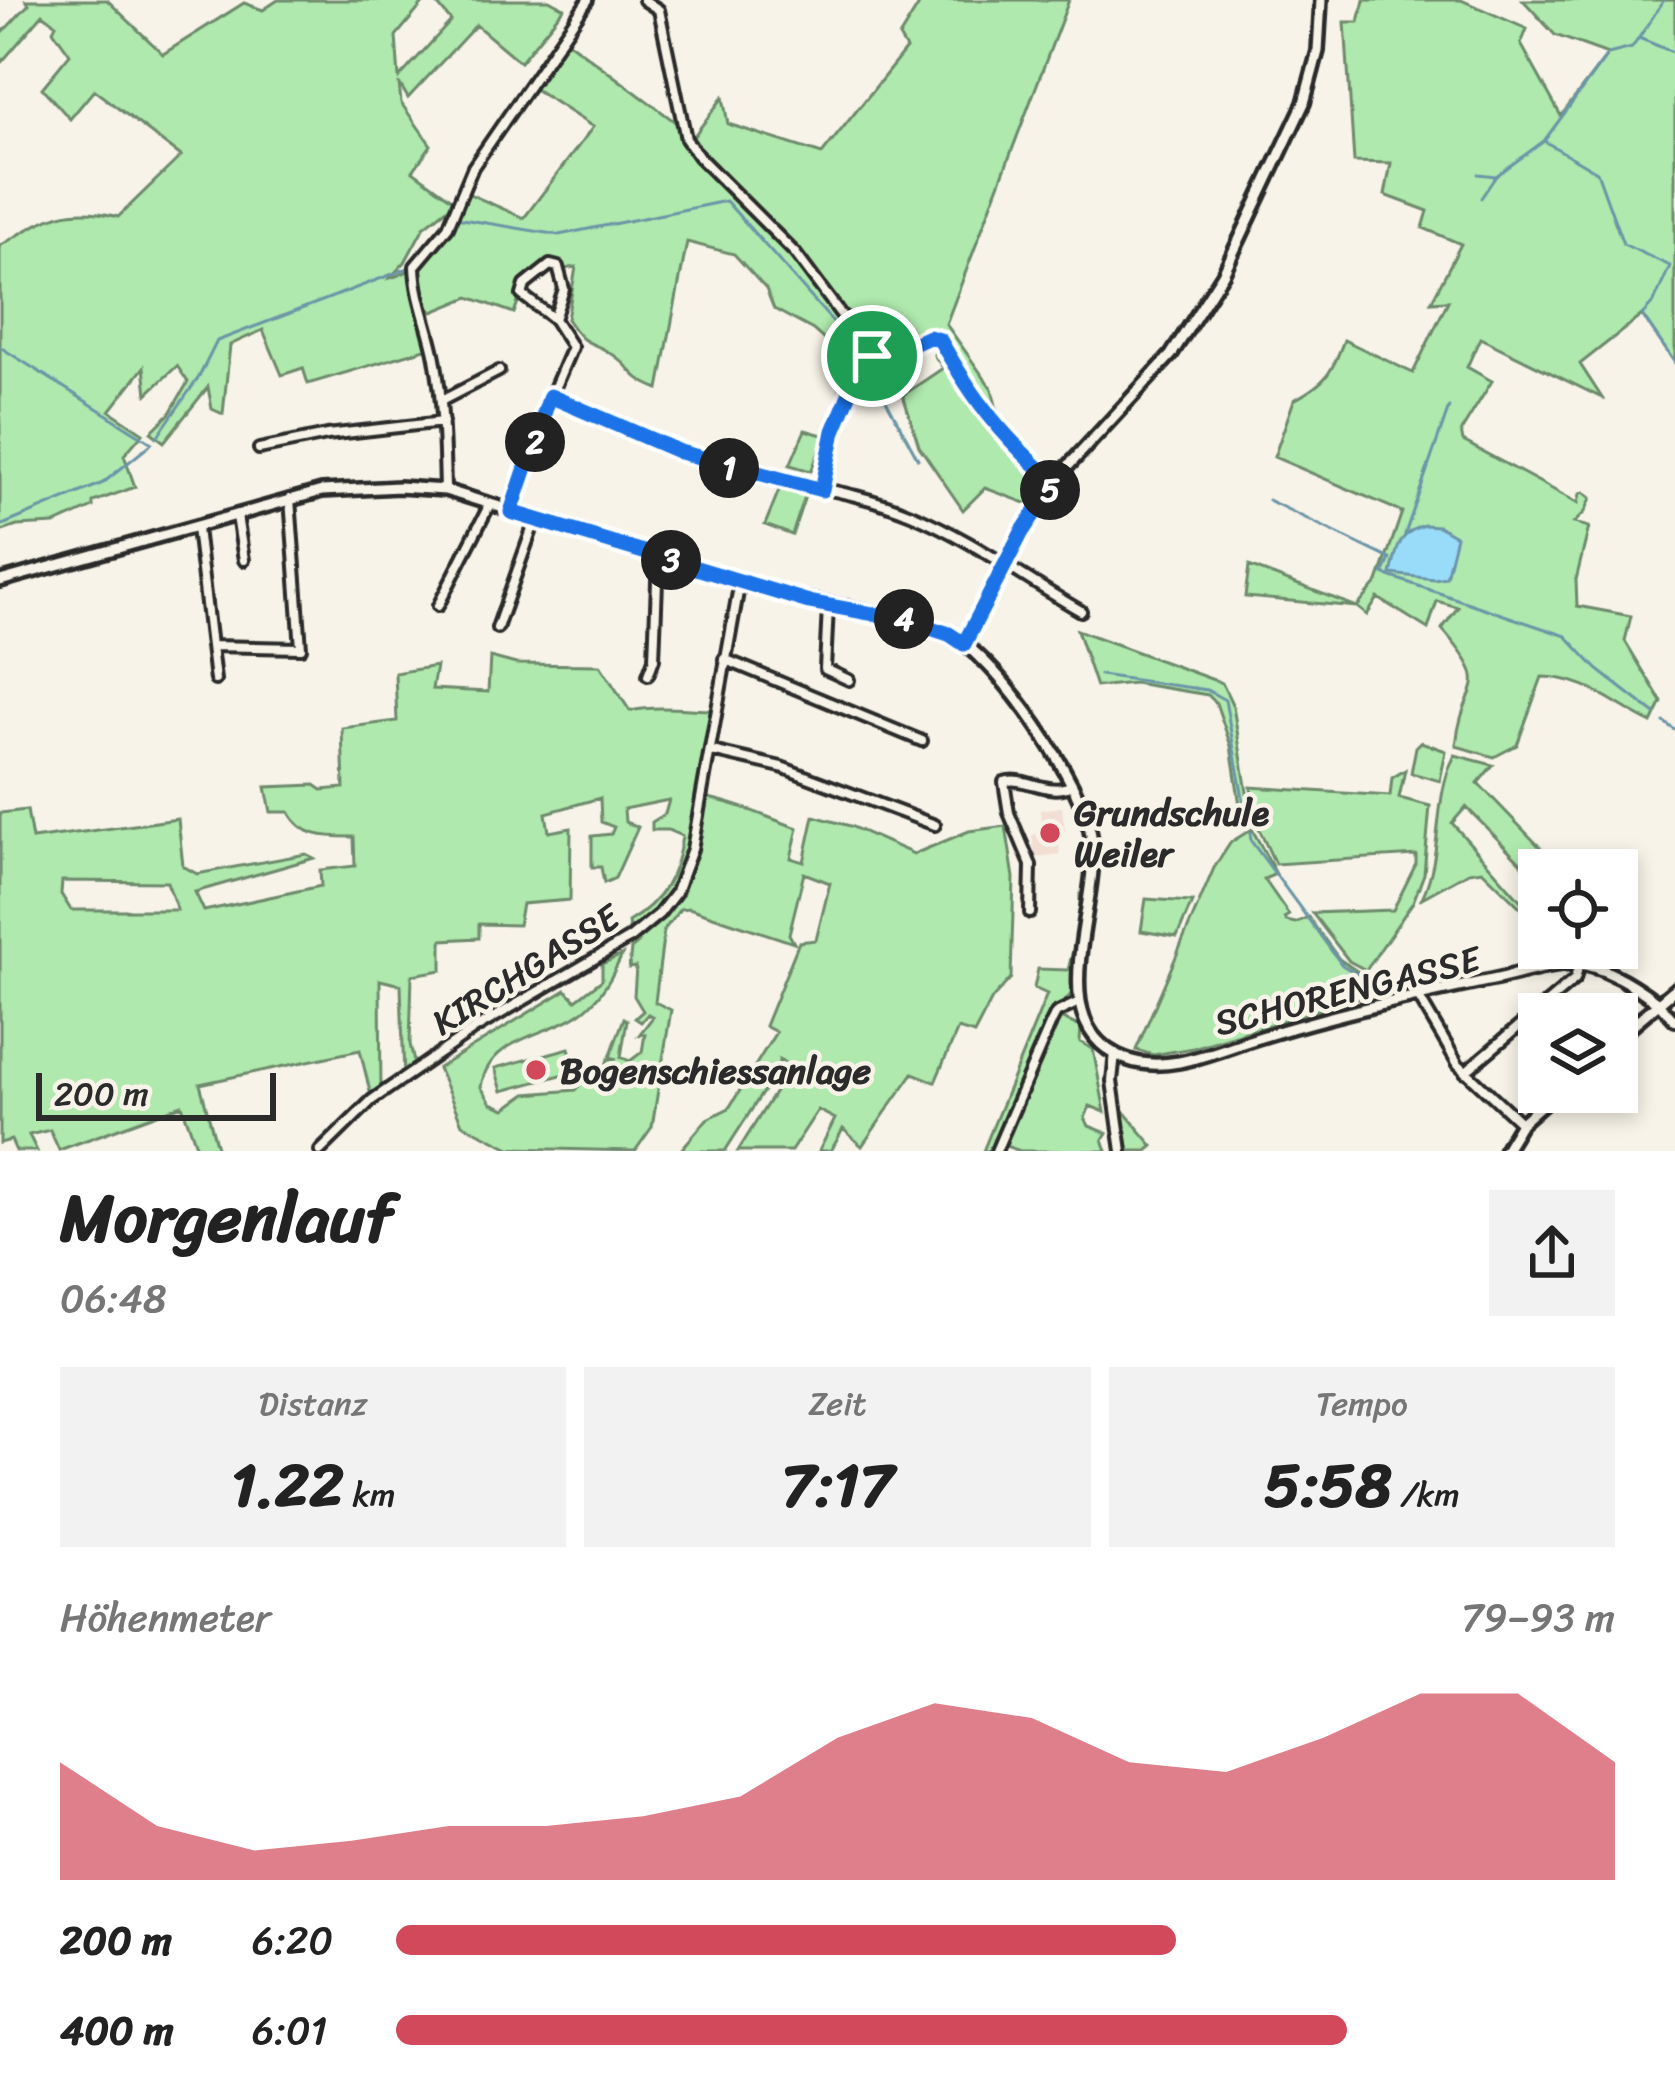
<!DOCTYPE html>
<html lang="de">
<head>
<meta charset="utf-8">
<style>
  body { margin:0; font-family:Sriracha,sans-serif; background:#f2f2f2; color:#222; height:100vh; display:flex; flex-direction:column; font-size:45px; white-space:nowrap }
  * { box-sizing:border-box; margin:0 }
  p { font-size:39px; color:#767676 }
  .icon { flex:none; width:66px; height:66px; fill:none; stroke:currentColor; stroke-width:2; stroke-linecap:round; stroke-linejoin:round }
  .map { position:relative; height:1151px; overflow:hidden }
  .drawer { display:flex; flex-direction:column; background:#fff; flex:1 }
  .drawer>* { flex:none }
  .tools { position:absolute; left:1518px; top:849px; display:grid; gap:24px }
  .tools a { display:grid; place-items:center; width:120px; height:120px; border-radius:0px; background:#fff; box-shadow:0 6px 18px #0003; font-size:60px }
  .scale { position:absolute; left:36px; bottom:30px; width:240px; box-sizing:border-box; padding-left:12px; border:6px solid #2b2b2b; border-top:0; font-size:33px; line-height:42px; white-space:nowrap; color:#2b2b2b; -webkit-text-stroke:9px #f7f3e8; paint-order:stroke }
  .pin { position:absolute; display:grid; place-items:center; width:102px; height:102px; color:#fff; margin:-51px; border:6px solid #fff; border-radius:50%; box-shadow:0 3px 12px #0007 }
  .km { position:absolute; width:60px; height:60px; margin:-30px; border-radius:50%; background:#222; color:#fff; font-size:33px; line-height:60px; text-align:center }
  .round { display:grid; place-items:center; flex:none; width:126px; height:126px; border-radius:0px; background:#f2f2f2 }
  .overview { display:flex; align-items:center; justify-content:space-between; height:204px; padding:0 60px }
  h1 { font-size:66px; font-weight:800; line-height:90px }
  .figures { display:grid; grid-template-columns:repeat(3,1fr); gap:18px; height:204px; padding:12px 60px }
  .figures div { display:grid; align-content:center; border-radius:0px; background:#f2f2f2; text-align:center }
  .figures b { font-size:60px; font-weight:800 }
  .figures small { font-size:33px; font-weight:400 }
  .figures p { font-size:33px }
  .chart { height:336px; padding:24px 60px }
  .chart p { display:flex; justify-content:space-between }
  .chart svg { width:100%; height:216px; margin-top:12px; fill:#d1495b; opacity:.7 }
  ul { padding:0 60px; list-style:none; font-size:39px }
  li { display:grid; grid-template-columns:192px 144px 1fr; align-items:center; height:90px }
  li i { height:30px; border-radius:15px; background:#d1495b }
  .map>svg:first-child { display:block }
  .built { fill:#f2ded3 }
  .green { fill:#afe9ad; stroke:#6d8a6c; stroke-width:3; fill-rule:evenodd }
  .water { fill:#98dcfa; stroke:#6c95a7; stroke-width:3 }
  .lines { fill:none; stroke-linecap:round; stroke-linejoin:round }
  .stream { stroke:#6c95a7; stroke-width:3 }
  .minor-casing { stroke:#2b2b2b; stroke-width:16 }
  .tertiary-casing { stroke:#2b2b2b; stroke-width:18 }
  .secondary-casing { stroke:#2b2b2b; stroke-width:18 }
  .minor { stroke:#f7f3e8; stroke-width:8 }
  .tertiary { stroke:#f7f3e8; stroke-width:9 }
  .secondary { stroke:#f7f3e8; stroke-width:9 }
  .route-casing { stroke:#fff; stroke-width:24 }
  .route { stroke:#1a73e8; stroke-width:15 }
  .poi-dot { fill:#d1495b; stroke:#f7f3e8; stroke-width:4.5 }
  .labels { text-anchor:middle; stroke-width:9; stroke-linejoin:round; paint-order:stroke }
  .poi-label { font-size:36px; font-weight:bold; fill:#2b2b2b; stroke:#f7f3e8; text-anchor:start }
  .street-label { font-size:36px; fill:#2b2b2b; stroke:#f7f3e8 }
</style>
</head>
<body>
<div class="map">
<svg width="1675" height="1151" viewBox="0 0 1675 1151">
  <rect width="100%" height="100%" fill="#f7f3e8"/>
  <filter id="ink" filterUnits="userSpaceOnUse"><feTurbulence type="fractalNoise" baseFrequency=".00833" numOctaves="2"/><feDisplacementMap in="SourceGraphic" scale="24" xChannelSelector="R" yChannelSelector="G"/><feConvolveMatrix kernelMatrix="1 2 1 2 8 2 1 2 1" color-interpolation-filters="sRGB"/></filter>
  <g filter="url(#ink)">
    <path class="built" d="M1062,807l3,24 -8,1 3,23 -25,3 -3,-23 11,-2 -3,-23z"/>
    <path class="green" d="M26,0h81l56,54 81,-51 19,7 15,-10h148l-30,36 3,42 52,-57 -17,-21h115l15,8 -44,54 -44,-37 -68,73 -9,-15 2,20 30,42 -18,26 43,31 -32,25 -19,35 -15,16c40,-11 63,-47 77,-85l57,25 69,-91 -63,-41 33,-48 131,98 29,-39 5,27 94,30 84,-105 -7,-12 23,-37h147l-123,324 46,65 7,29 60,58 -15,1 -13,28 -46,-17 -22,22 -44,-64 -16,-51 40,-27 -9,-13 5,-15 -10,-3 -48,22 -10,-3 -31,34 -2,-38 -25,-22 -39,-21 -8,-20 -32,-35 -47,-12 -28,147c-32,-12 -25,-21 -47,-35 -27,-17 -24,-4 -45,-35l9,-52 -48,8 -14,38 -45,-16 -36,15 -7,-7 -8,4 14,38 -124,37 -5,-16 -21,7 -19,-45 -33,15 -7,69 -11,-5 -4,-22 -44,55 -13,-10 19,-19 18,-31 -11,-16 -30,28 -3,-27 -34,44 33,22 -19,22 11,32 -42,15v5l-38,17 -38,2 -17,6v-286c43,-26 66,-43 118,-29l63,-61 -87,-66 -24,29 -28,-31 28,-34 -17,-24 3,-6 -13,-10 -43,50v-29l29,-31z
      M1364,0h97l66,29 -6,15 40,72 47,-62 -53,-19 -32,-35h152v363l-33,-48 -62,49 22,34 -122,-60 -13,29 25,14 -31,50 2,10 115,62 2,-9 4,-2 7,6 -6,14 -11,11 15,4 -13,53 1,26 54,10 -6,25 37,61 -10,21c-38,-18 -66,-46 -110,-46l-25,68 -23,12 -38,-11c6,-68 43,-52 -14,-117l16,-22 -21,-6 -9,28 -50,-31 -11,17 -10,-8 -112,-10 4,-31 108,41 21,-25 24,-70 -128,-55 20,-57c33,-18 37,-26 50,-60l69,33 35,-72 -17,1 30,-58 -38,-16 5,-17 -43,-16 6,-32 -37,-1 -9,-140h14z
      M805,430l21,6 -15,35 -21,-6z
      M783,480l25,7 -16,48 -27,-10z
      M1077,630l145,53 11,23 19,117 -9,2 -12,-79 -15,-43 -8,-8 -74,-12 -38,4z
      M490,657l26,7 84,1 30,46c30,-6 57,-1 87,-1l-14,87c34,6 62,20 95,31l-7,30 13,4 10,-46 36,10 64,28 55,-23 37,-5 8,52 -3,100 -19,21 -18,35 -16,-5 -23,53 -22,-9 -51,73 -19,-17 -12,22h-12l16,-32 -17,-9 -27,41h-53l53,-85 -12,-6v7l-54,84h-45l27,-32 22,-11 47,-76 -11,-6 34,-84 17,-2 14,-57 -26,-10 -15,61 5,9 -105,-35 -9,1 -16,21 -9,72 16,8 -19,117 -17,24 -125,-3 -48,-24 -24,-56 128,-78 10,10 26,-20v-16l20,-9c-8,17 -17,36 -31,49 -33,34 -101,27 -110,83l10,16 14,6 21,-15 50,-4 6,-8h19l7,-23h9l-7,-2 14,-39 3,2 -6,37 9,4 12,-9 3,-18 -6,1 14,-18 -5,-3 -7,8 -6,-4 8,-7 -9,-15 2,-29 -7,1 2,-19 7,-6 5,-14 -13,9 -2,-16c34,-20 49,-47 54,-86l-14,-6h-16v-8l13,-8 4,-14 -45,9 1,13 13,5 -23,51 -11,5 -3,-16h-9v-31l19,-2 3,-7 -13,-5 -1,-24 -54,15 3,19 22,-4 -1,72 -48,4 -4,21 -39,-1v14l-37,2v30l-30,5 -2,69 6,27 -12,8 -3,-94 -21,-5 1,114 -9,6 -12,-50 -160,34 18,67h-20l-16,-46 -123,45 -9,-20 -21,5 8,16h-21l-5,-11 -11,3v-330l27,-3 5,29 146,-20 5,47 14,8 109,-20 8,4 -119,34 9,19 117,-25 -1,-16 35,-4 -1,-29c-27,0 -51,1 -65,-25h-18l-5,-25 49,-2 7,5 22,-2 -2,-60 55,-7 -2,-48 41,-7 -4,23 56,3zM62,881l105,1 10,28h-106l-10,-16z
      M1421,742l25,9 -6,30 -29,-8 5,-26z
      M1455,755l38,10 -15,18 84,87h-23v11l-73,-74 -14,16 70,79v7l-40,-39 -13,2 -47,26c22,-46 10,-99 33,-143z
      M1405,770l-6,28 31,8 -6,68 -11,28 -47,68 -17,-9 -37,-48 81,-3 23,-46v-9l-141,9 -20,-44 -4,-33 139,9 2,-18z
      M1252,829l24,45 -12,5 25,36 -5,3 2,3 9,2 13,-6 31,42 46,31 -192,58 -40,7 -17,-5 78,-182 17,-26z
      M1080,894l5,1 -12,97 -23,25 -54,134h-13l64,-157 -13,-6 4,-19 30,1 12,-48z
      M1146,899l46,3 -15,35 -36,-6z
      M1058,1017l23,10 -1,15 13,7 12,63 -15,-6 -5,12 4,8 18,7 -4,6 4,12h-87l-17,-6z
      M569,1048l7,23 -74,20 -7,-23z
      M1120,1107l33,39 -6,5h-18z"/>
    <path class="water" d="M1424,525l14,1 18,10 -10,41 -12,2 -43,-5c6,-25 7,-41 33,-49z"/>
    <g class="lines">
      <path class="stream" d="M1664,0l-32,48 -24,6 -64,87 53,31 26,72 47,22 -16,36 -12,13 33,48
        M1639,38l36,15
        M1478,174l18,2 48,-35
        M1481,198l15,-22
        M456,218l103,17 167,-34 136,154
        M420,254l26,-33
        M0,347l152,96
        M867,365l51,94
        M157,437l42,-60 18,-36 194,-74
        M1268,500l122,59 -7,15 183,62 31,33 58,45
        M0,526l103,-43 47,-38
        M1405,534l44,-127
        M1100,675l107,15 18,10 22,120
        M1664,722l11,8
        M1250,832l1,9 91,124 36,22"/>
      <defs>
        <path id="minor" d="M644,0l15,10 27,129 12,17 97,97 77,103 -8,3 -30,72 -12,58
          M872,356l9,3 49,-22 10,3c35,61 62,96 115,143
          M551,396c56,26 112,53 171,70 62,18 130,23 189,48 60,25 114,65 170,97
          M441,401l58,-30
          M259,449l68,-14 116,-13
          M445,490c-1,-44 -2,-88 -10,-132 -6,-32 -19,-59 -20,-92l33,-39 25,-60 115,-167
          M511,512l40,-116 21,-49 -18,-28 -32,-24 3,-10 25,-20 8,2 6,22 -10,30
          M237,516l7,44
          M197,528l18,152
          M438,606l52,-102
          M828,606l-3,63 24,11
          M497,628l38,-107
          M211,646l90,2 -11,-149
          M724,659l198,82
          M648,675l6,-16 4,-103
          M712,751l69,16 154,58
          M1030,913l1,-48 -22,-52 -5,-31c21,-7 44,15 68,3
          M1418,996l40,68 63,59
          M1658,1003l17,18
          M1115,1053l-3,28 10,70
          M1465,1072l110,-93 4,-15 -5,-16
          M320,1151l52,-51 104,-72 154,-90 29,-24 17,-22 16,-43 48,-268
          M996,1151l55,-128 5,-10 23,-11"/>
        <path id="tertiary" d="M0,581l322,-90 77,-4 46,3 333,103c52,14 131,19 176,44 48,27 127,144 137,198 13,67 -55,190 35,224 42,16 92,-9 132,-21 76,-24 152,-41 229,-57 28,-5 61,-17 89,-17 27,1 61,23 82,39
          M964,644l58,-112 37,-56 112,-121 52,-81 81,-171 14,-52 3,-51"/>
        <path id="secondary" d="M1617,1038l58,-49
          M1504,1151l17,-28 35,-31"/>
      </defs>
      <use href="#minor" class="minor-casing"/>
      <use href="#tertiary" class="tertiary-casing"/>
      <use href="#secondary" class="secondary-casing"/>
      <use href="#minor" class="minor"/>
      <use href="#tertiary" class="tertiary"/>
      <use href="#secondary" class="secondary"/>
    </g>
  </g>
  <g class="lines" filter="url(#ink)">
    <defs>
      <path id="route" d="M929,337l11,3c35,62 62,96 115,143l-33,49 -58,112 -15,-10 -43,-14 -97,-18 -298,-90 39,-116 130,56 142,38 12,-59 30,-72 8,-3 9,3z"/>
    </defs>
    <use href="#route" class="route-casing"/>
    <use href="#route" class="route"/>
  </g>
  <g class="poi-dot">
    <circle cx="1050" cy="833" r="12"/>
    <circle cx="536" cy="1070" r="12"/>
  </g>
  <g class="labels">
    <g class="poi-label">
      <text x="1074" y="825">Grundschule<tspan x="1074" dy="41">Weiler</tspan></text>
      <text x="560" y="1083">Bogenschiessanlage</text>
    </g>
    <g class="street-label">
      <text transform="translate(525 969) rotate(-32)" y="13">KIRCHGASSE</text>
      <text transform="translate(1347 990) rotate(-14)" y="13">SCHORENGASSE</text>
    </g>
  </g>
</svg>
<div class="tools">
<a><svg class="icon" aria-label="locate" viewBox="0 0 24 24"><circle cx="12" cy="12" r="6"/><path d="M12 2v4M12 18v4M2 12h4M18 12h4"/></svg></a>
<a><svg class="icon" aria-label="layers" viewBox="0 0 24 24"><path d="M12 4l9 5-9 5-9-5zM3 14l9 5 9-5"/></svg></a>
</div>
<div class="scale">200 m</div>
<div class="pin" style="left:872px;top:356px;background:#1e9e55"><svg class="icon" aria-label="arrive" viewBox="0 0 24 24"><path d="M6 21V4h12l-3 4 3 4H6"/></svg></div>
<b class="km" style="left:729px;top:468px">1</b>
<b class="km" style="left:535px;top:442px">2</b>
<b class="km" style="left:671px;top:560px">3</b>
<b class="km" style="left:904px;top:619px">4</b>
<b class="km" style="left:1050px;top:490px">5</b>
</div>
<section class="drawer">
<div class="overview"><div><h1>Morgenlauf</h1><p>06:48</p></div><a class="round"><svg class="icon" aria-label="share" viewBox="0 0 24 24"><path d="M12 15V3M7 8l5-5 5 5M5 13v7h14v-7"/></svg></a></div>
<div class="figures">
<div><p>Distanz</p><b>1.22<small> km</small></b></div>
<div><p>Zeit</p><b>7:17</b></div>
<div><p>Tempo</p><b>5:58<small> /km</small></b></div>
</div>
<div class="chart"><p><span>Höhenmeter</span>79–93 m</p>
<svg viewBox="0 0 160 44" preserveAspectRatio="none"><path d="M0 44V20L10 33L20 38L30 36L40 33L50 33L60 31L70 27L80 15L90 8L100 11L110 20L120 22L130 15L140 6L150 6L160 20V44z"/></svg>
</div>
<ul>
<li><b>200 m</b>6:20<i style="width:64%"></i></li>
<li><b>400 m</b>6:01<i style="width:78%"></i></li>
</ul>
</section>
</body>
</html>
